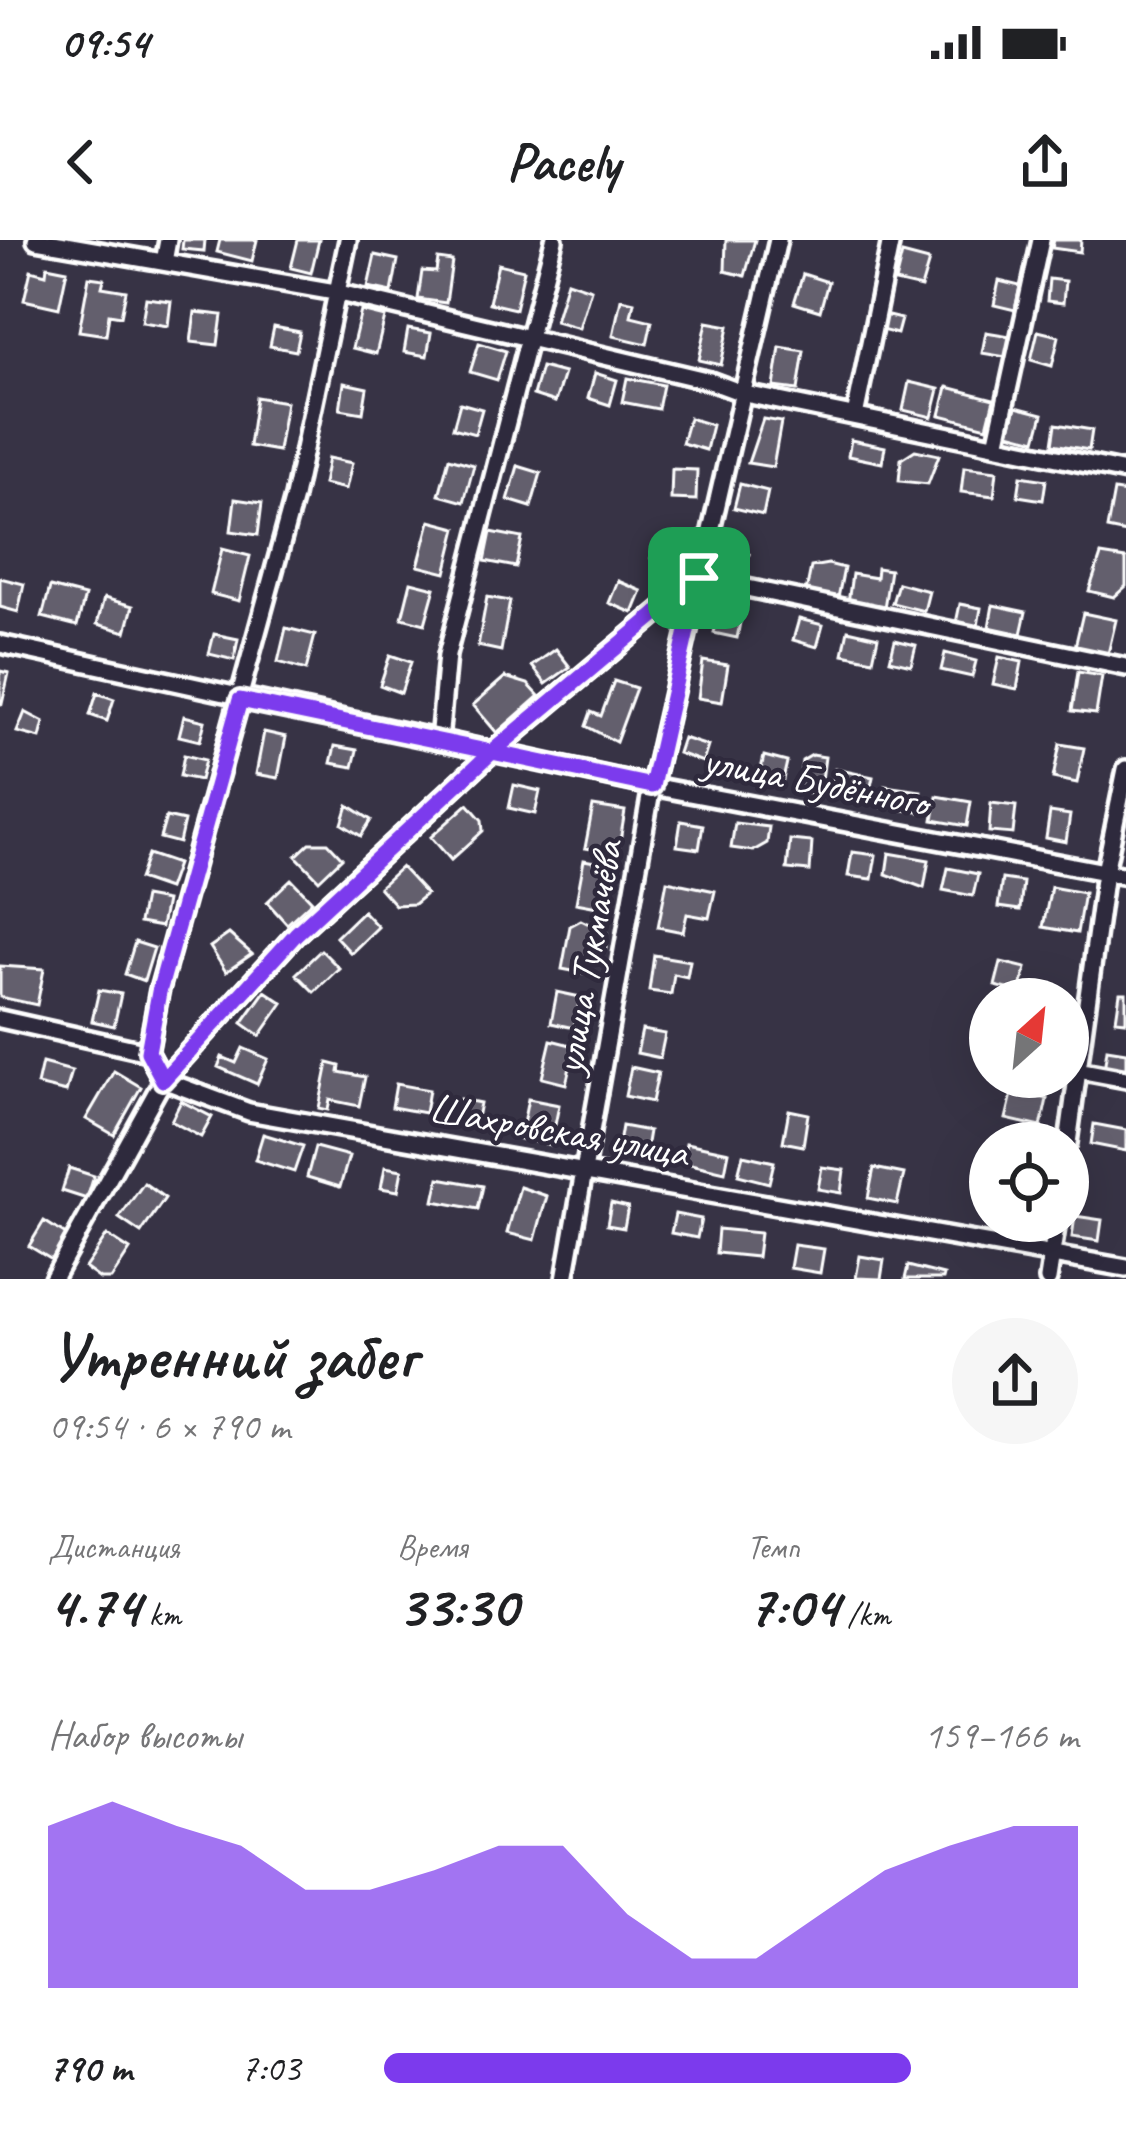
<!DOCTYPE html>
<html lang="ru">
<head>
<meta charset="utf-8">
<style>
  body { margin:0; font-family:Caveat,sans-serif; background:#f6f6f6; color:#202124; height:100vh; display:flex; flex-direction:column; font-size:45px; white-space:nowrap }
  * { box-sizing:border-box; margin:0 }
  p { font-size:39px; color:#757577 }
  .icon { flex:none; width:66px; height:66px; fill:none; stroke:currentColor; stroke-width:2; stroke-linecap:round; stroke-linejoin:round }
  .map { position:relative; height:1039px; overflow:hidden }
  .sheet { display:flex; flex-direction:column; background:#fff; flex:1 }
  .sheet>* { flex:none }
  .needle { width:78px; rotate:27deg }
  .tools { position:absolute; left:969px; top:738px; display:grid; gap:24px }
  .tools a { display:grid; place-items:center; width:120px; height:120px; border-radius:50%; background:#fff; box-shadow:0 12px 48px #0002; font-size:60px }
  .pin { position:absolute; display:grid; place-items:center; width:102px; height:102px; color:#fff; margin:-51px; border-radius:24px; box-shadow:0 6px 18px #0006 }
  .round { display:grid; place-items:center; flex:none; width:126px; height:126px; border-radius:63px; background:#f6f6f6 }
  .overview { display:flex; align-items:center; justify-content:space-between; height:204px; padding:0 48px }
  h1 { font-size:66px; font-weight:600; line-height:90px }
  .metrics { display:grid; grid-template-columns:repeat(3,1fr); gap:18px; height:204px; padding:12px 48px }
  .metrics div { display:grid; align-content:center }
  .metrics b { font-size:60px; font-weight:600 }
  .metrics small { font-size:33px; font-weight:400 }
  .metrics p { font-size:33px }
  .chart { height:336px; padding:24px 48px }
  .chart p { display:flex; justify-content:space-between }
  .chart svg { width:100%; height:216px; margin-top:12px; fill:#7c3aed; opacity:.7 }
  ul { padding:0 48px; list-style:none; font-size:39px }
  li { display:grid; grid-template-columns:192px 144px 1fr; align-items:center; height:90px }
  li i { height:30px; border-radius:15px; background:#7c3aed }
  .status { display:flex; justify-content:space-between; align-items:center; height:84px; padding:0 60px; background:#fff; direction:ltr }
  .status svg { height:33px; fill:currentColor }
  header { display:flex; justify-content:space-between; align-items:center; height:156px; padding:0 48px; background:#fff; font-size:54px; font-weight:600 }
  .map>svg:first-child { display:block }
  .building { fill:#635f6d; stroke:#fff; stroke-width:3 }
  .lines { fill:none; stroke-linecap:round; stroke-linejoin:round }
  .minor-casing { stroke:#fff; stroke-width:24 }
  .minor { stroke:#2f2a3d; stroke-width:15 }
  .route-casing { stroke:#fff; stroke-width:24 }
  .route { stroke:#7c3aed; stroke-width:15 }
  .labels { text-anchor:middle; stroke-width:9; stroke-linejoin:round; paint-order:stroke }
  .street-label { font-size:42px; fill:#fff; stroke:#2f2a3d }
</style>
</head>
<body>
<div class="status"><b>09:54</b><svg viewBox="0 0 49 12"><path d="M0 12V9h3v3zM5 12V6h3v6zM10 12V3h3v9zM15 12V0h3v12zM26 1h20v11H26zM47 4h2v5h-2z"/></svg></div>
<header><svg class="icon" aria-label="back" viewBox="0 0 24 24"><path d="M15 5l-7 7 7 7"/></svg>Pacely<svg class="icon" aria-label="share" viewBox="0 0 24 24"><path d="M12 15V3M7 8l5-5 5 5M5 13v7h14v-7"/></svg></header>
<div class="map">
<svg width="1126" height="1039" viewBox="0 0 1126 1039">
  <rect width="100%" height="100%" fill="#373345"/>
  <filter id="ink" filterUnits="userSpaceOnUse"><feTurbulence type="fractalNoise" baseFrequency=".00833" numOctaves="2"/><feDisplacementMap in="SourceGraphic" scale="24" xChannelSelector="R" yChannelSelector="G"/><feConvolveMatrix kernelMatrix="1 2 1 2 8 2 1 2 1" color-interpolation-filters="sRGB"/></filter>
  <g filter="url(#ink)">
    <path class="building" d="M183,0h22l-1,11 -22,-2z
      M220,0h37l-5,21 -35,-9z
      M298,0h21l-8,33 -20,-5z
      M726,0h29l-10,36 -20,-5z
      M1054,0h27l-1,12 -28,-4z
      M902,14l27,7 -8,27 -26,-6z
      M375,15l23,5 -6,32 -24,-5z
      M438,19l14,2 -6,42 -28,-4 4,-28 14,1z
      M498,24l26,6 -9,39 -26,-6z
      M47,26l20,4 -8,38 -35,-8 7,-30 15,4z
      M803,34l25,8 -8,29 -26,-8z
      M89,37l15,2 -2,8 24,4 -5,25 -12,-2 -3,21 -27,-4z
      M1049,39l16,2 -2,22 -16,-2z
      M567,41l24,8 -12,39 -24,-7z
      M999,41l21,5 -5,24 -21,-5z
      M146,58l25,3 -3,25 -26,-4z
      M621,59l13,3 -3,14 21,5 -5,23 -34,-8z
      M361,71l24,6 -9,37 -24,-6z
      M195,72l27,3 -4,30 -27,-3z
      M884,75l17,4 -4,15 -16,-4z
      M707,82l22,4 -8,39 -22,-5z
      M274,87l26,5 -4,19 -26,-5z
      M408,89l23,4 -4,23 -23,-4z
      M1038,91l21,5 -7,30 -21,-6z
      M986,92l24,4 -4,21 -24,-4z
      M479,103l27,8 -9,29 -27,-8z
      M780,107l24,4 -6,39 -24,-3z
      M541,127l23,6 -9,29 -22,-7z
      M595,133l22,7 -7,25 -22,-7z
      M627,138l36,7 -5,24 -36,-7z
      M909,142l30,7 -7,28 -29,-7z
      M344,143l23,5 -4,25 -23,-4z
      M947,147l47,12 -7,28 -47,-12z
      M256,157l30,5 -8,49 -29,-5z
      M460,163l22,6 -7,25 -22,-6z
      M1016,167l27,7 -7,26 -27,-7z
      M689,178l23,7 -6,25 -24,-7z
      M763,179l18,3 -8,45 -25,-4z
      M1056,184l36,6 -3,20 -36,-6z
      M851,200l34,7 -3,16 -34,-7z
      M915,210l24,5 -11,29 -29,-3 2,-22z
      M328,218l24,5 -6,26 -23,-5z
      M449,218l25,7 -10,37 -25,-7z
      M518,226l23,7 -10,34 -23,-7z
      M964,227l33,4 -3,25 -33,-4z
      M672,229l25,1 -1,30 -25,-1z
      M1021,236l25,4 -3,20 -25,-4z
      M740,244l28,7 -5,24 -29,-7z
      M1114,251l12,2v40l-19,-4z
      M235,259l27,4 -4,32 -27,-4z
      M430,281l27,7 -11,45 -28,-7z
      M491,292l31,6 -6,29 -31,-6z
      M657,299l29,9 -6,19 -29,-9z
      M724,308l25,6 -6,25 -24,-7z
      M222,309l28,7 -11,45 -28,-7z
      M1101,315l25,4v27l-12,11 -25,-6z
      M828,324l16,4 -6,30 -32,-6 5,-25z
      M877,328l13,2 -6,38 -36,-5 4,-29 24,4z
      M0,338l24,6 -6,28 -18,-5z
      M618,341l24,10 -9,22 -24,-10z
      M411,342l24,6 -10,36 -23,-6z
      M898,343l31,8 -5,20 -32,-8z
      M50,347l35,9 -8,30 -35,-9z
      M487,357l23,4 -9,50 -23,-5z
      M104,358l29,8 -7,26 -29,-8z
      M960,364l21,4 -3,18 -22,-3z
      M993,365l33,7 -5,22 -32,-7z
      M719,368l23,4 -5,26 -23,-5z
      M1083,373l33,7 -9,38 -33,-7z
      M799,379l24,6 -6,22 -24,-7z
      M286,388l29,7 -9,35 -28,-8z
      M848,390l30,7 -5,23 -30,-6z
      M214,394l24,5 -4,21 -25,-6z
      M895,400l21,5 -5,20 -21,-5z
      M556,409l14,18 -24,17 -14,-18z
      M945,413l31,8 -4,16 -31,-7z
      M390,415l21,7 -10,31 -21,-8z
      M999,417l23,5 -5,27 -24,-5z
      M703,421l25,4 -6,37 -24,-4z
      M0,431l9,2 -7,31 -2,-1z
      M1078,432l24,4 -6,38 -24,-3z
      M505,437l23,7 11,12 -42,37 -24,-28z
      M614,441l22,7 -20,54 -30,-16 5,-14 10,4z
      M97,453l17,6 -7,22 -17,-6z
      M25,472l19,10 -4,16 -23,-6z
      M184,476l21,5 -5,20 -21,-5z
      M264,492l22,5 -8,41 -22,-4z
      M683,498l25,8 -5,16 -25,-9z
      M1060,504l24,4 -7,35 -24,-5z
      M335,506l22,4 -4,17 -22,-4z
      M184,515l21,5 -5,20 -20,-4z
      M812,515l13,2 -5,38 -22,-3 4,-31z
      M764,516l23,6 -6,26 -23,-6z
      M835,529l38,8 -5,23 -38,-9z
      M514,545l26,6 -5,23 -26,-6z
      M885,546l36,5 -3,21 -36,-5z
      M937,556l34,6 -4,24 -34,-6z
      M991,563l25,3 -3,28 -24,-2z
      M468,564l14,16 1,11 -32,29 -20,-23z
      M348,565l23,15 -10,16 -19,-12z
      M593,566l32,5 -7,42 -33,-5z
      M1050,572l20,3 -4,27 -20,-4z
      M166,577l18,4 -5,22 -19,-5z
      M681,581l22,4 -4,24 -22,-3z
      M735,583l34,4 -2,16 -14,8 -22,-3z
      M790,600l22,2 -2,29 -23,-2z
      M310,603h18l14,15 -23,22 -23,-24z
      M852,612l24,3 -4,24 -24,-3z
      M889,613l40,7 -5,28 -38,-14z
      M148,614l29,10 -9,25 -29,-10z
      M584,620l27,5 -8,43 -27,-5z
      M401,627l25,27 -12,10 -19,1 -16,-18z
      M948,628l30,6 -5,22 -30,-6z
      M291,639l21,22 -25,23 -20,-22z
      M1002,639l21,3 -3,28 -22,-3z
      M667,641l48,10 -6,27 -22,-4 -4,18 -25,-5z
      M1051,647l33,6 -7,40 -34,-6z
      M144,657l22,4 -5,26 -22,-4z
      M363,671l15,16 -27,26 -15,-16z
      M581,680l26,13 -1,14 -14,4 -4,23 -26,-5 8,-43z
      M229,694l23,20 -26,18 -16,-25z
      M135,702l19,6 -10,33 -19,-7z
      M321,710l18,18 -25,24 -18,-18z
      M654,715l36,6 -3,16 -13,-3 -3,20 -22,-3z
      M1001,722l25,6 -6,24 -25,-6z
      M0,726l44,3 -7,36 -37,-8z
      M99,750l22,4 -7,32 -22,-5z
      M265,751l18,12 -23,33 -18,-13z
      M557,752l23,5 -6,31 -23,-5z
      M1120,753h6v28l-10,-1z
      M986,772l4,1v24l-8,-1z
      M642,790l23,4 -5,24 -23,-5z
      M551,800l24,6 -9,38 -24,-6z
      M243,808l25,11 -11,25 -39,-17 4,-10 14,6z
      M1107,809l19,3v21l-22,-3z
      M42,823l30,8 -6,21 -29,-7z
      M328,823l12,3 -1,6 26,5 -6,29 -29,-6 -2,10 -9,-2z
      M631,827l27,6 -6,29 -27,-6z
      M114,831l27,16 -27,48 -28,-16z
      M396,844l33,6 -4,23 -33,-6z
      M1013,850l34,9 -6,28 -35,-8z
      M460,859l20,4 -5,25 -20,-4z
      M528,859l31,6 -8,40 -31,-6z
      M181,861l31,16 -11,20 -30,-16z
      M789,870l19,4 -5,32 -20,-4z
      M1094,884l32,6v21l-35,-7z
      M622,886l27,5 -5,30 -27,-5z
      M1008,892l29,5 -1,6h-30z
      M263,894l40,12 -9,26 -39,-12z
      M686,903l43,9 -4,20 -43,-10z
      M315,907l34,9 -9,31 -33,-10z
      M743,915l31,7 -5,21 -31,-8z
      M385,927l17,3 -4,21 -17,-3z
      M822,927l22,3 -3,23 -23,-4z
      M69,928l25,8 -7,23 -25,-8z
      M874,928l30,6 -7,30 -29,-6z
      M439,938l44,8 -5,23 -44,-8z
      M144,943l21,15 -24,35 -22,-15z
      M520,947l27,9 -12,44 -28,-7z
      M611,963l17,4 -4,21 -17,-3z
      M675,974l26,5 -4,19 -26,-5z
      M1075,976l27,4 -3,21 -27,-4z
      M44,981l22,14 -14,25 -23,-14z
      M718,989l42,4 -3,24 -41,-4z
      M107,995l23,15 -19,29h-11l-15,-11z
      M794,1005l30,4 -4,24 -30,-5z
      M860,1016l24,4 -3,19 -25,-1z
      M908,1026l36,9 -1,4h-38z"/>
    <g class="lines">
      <defs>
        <path id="minor" d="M36,0l299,52 375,89 35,13 381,78
          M164,22l4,-22
          M855,176l36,-176
          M996,205l45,-205
          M0,404l652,142 474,90
          M439,501l8,-86 107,-415
          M0,779l148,33 15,28 86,32 877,156
          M148,812l11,-61 135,-494 54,-257
          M1078,830l48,9
          M1068,903l37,-271 21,-103
          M53,1039l110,-199 133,-146 196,-182 207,-174 427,89
          M565,1039l87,-493 126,-546
          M1048,1039l9,-58"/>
      </defs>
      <use href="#minor" class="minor-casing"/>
      <use href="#minor" class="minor"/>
    </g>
  </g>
  <g class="lines" filter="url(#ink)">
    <defs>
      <path id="route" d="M699,338l-207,174 -252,-52 -81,292 -11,60 15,28 133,-146 196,-182 160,34 47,-208"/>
    </defs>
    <use href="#route" class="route-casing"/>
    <use href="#route" class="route"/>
  </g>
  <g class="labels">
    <g class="street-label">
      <text transform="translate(816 540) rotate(11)" y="15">улица Будённого</text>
      <text transform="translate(587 717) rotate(-80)" y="15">улица Тукмачёва</text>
      <text transform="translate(559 889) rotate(10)" y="15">Шахровская улица</text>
    </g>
  </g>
</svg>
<div class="tools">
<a><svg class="needle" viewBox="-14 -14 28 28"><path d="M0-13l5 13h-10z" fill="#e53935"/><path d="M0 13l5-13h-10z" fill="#757577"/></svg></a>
<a><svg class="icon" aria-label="locate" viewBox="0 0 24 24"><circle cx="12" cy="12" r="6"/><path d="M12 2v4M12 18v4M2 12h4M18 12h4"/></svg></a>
</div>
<div class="pin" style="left:699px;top:338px;background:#1e9e55"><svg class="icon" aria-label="arrive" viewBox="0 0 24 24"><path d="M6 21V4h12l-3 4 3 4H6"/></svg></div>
</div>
<section class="sheet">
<div class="overview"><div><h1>Утренний забег</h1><p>09:54 · 6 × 790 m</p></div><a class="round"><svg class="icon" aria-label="share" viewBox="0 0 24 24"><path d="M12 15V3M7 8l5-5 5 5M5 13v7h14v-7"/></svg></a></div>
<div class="metrics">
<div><p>Дистанция</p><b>4.74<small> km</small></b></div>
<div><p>Время</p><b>33:30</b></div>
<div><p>Темп</p><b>7:04<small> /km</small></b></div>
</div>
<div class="chart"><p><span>Набор высоты</span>159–166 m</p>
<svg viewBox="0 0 160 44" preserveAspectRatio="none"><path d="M0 44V11L10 6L20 11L30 15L40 24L50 24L60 20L70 15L80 15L90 29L100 38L110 38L120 29L130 20L140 15L150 11L160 11V44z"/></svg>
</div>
<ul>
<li><b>790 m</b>7:03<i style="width:76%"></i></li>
</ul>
</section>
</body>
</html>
